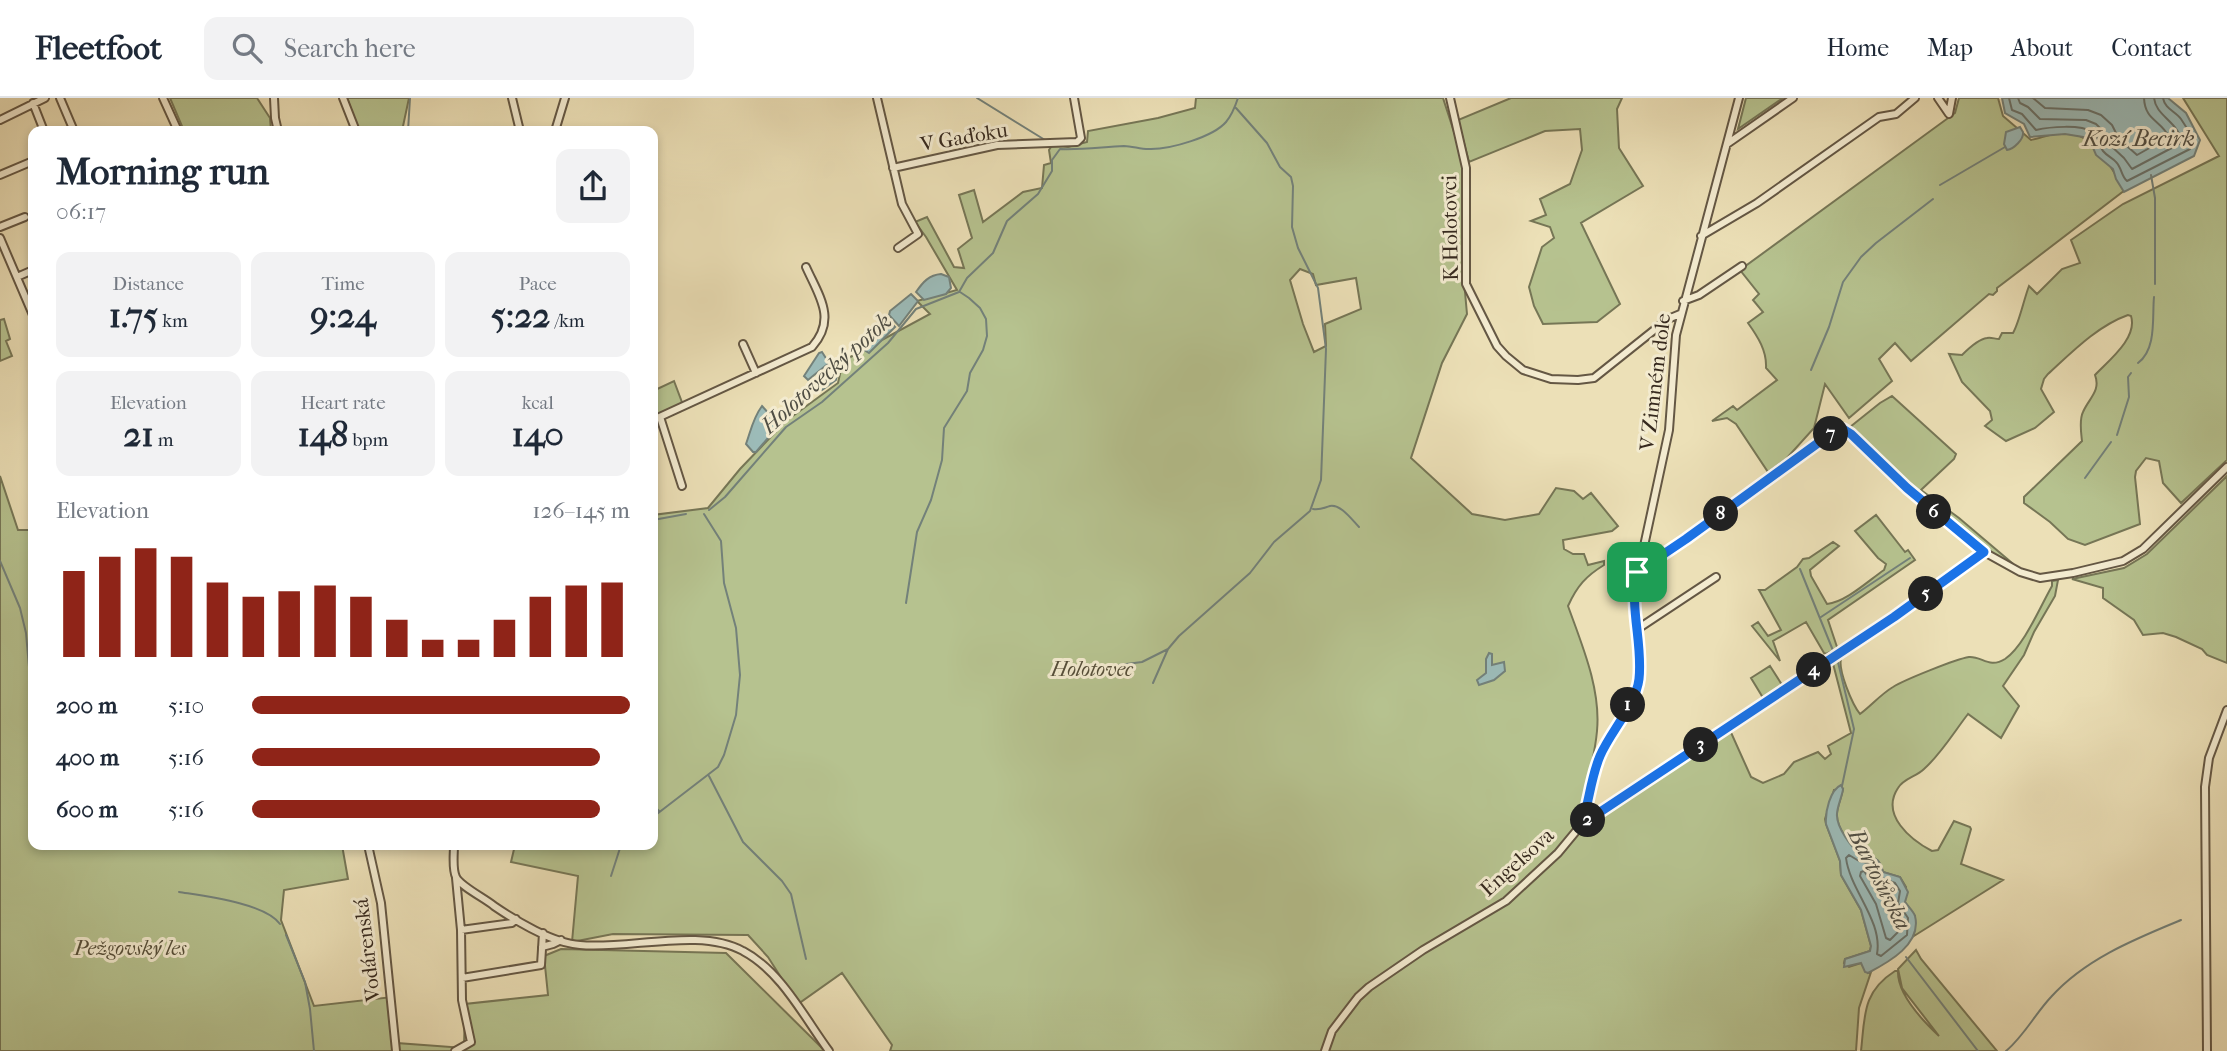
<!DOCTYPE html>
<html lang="en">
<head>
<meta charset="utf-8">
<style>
  body { margin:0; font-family:"IM FELL French Canon",serif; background:#f2f2f3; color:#1f2937; height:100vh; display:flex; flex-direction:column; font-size:26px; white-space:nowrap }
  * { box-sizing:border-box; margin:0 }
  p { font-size:23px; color:#747a83 }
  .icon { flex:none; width:38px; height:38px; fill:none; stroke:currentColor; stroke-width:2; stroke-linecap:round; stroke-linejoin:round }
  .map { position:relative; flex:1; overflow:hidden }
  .drawer { position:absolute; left:28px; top:28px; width:630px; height:724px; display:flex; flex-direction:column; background:#fff; border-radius:14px; box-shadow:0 4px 10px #0003 }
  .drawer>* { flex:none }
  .pin { position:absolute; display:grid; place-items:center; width:60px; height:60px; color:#fff; margin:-30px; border-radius:14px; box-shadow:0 4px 10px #0006 }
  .km { position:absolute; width:35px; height:35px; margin:-18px; border-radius:50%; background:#222; color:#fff; font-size:19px; line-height:35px; text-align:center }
  .round { display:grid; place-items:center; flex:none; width:74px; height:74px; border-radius:14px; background:#f2f2f3 }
  .head { display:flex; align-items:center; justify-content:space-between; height:119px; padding:0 28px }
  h1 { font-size:38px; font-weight:700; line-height:52px }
  .metrics { display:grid; grid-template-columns:repeat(3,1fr); gap:10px; height:119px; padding:7px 28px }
  .metrics div { display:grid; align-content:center; border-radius:14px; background:#f2f2f3; text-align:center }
  .metrics b { font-size:35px; font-weight:700 }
  .metrics small { font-size:19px; font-weight:400 }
  .metrics p { font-size:19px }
  .chart { height:196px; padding:14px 28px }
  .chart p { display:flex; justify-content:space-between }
  .chart svg { width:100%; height:126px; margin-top:7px; stroke:#8f2418; stroke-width:6 }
  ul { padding:0 28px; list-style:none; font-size:23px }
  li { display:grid; grid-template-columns:112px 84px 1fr; align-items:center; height:52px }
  li i { height:18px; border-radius:9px; background:#8f2418 }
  header { display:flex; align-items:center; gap:42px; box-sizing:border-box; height:98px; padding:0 35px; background:#fff; border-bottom:2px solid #e0e1e3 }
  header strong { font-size:33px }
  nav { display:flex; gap:38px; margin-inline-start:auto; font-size:24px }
  .search { width:490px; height:63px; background:#f2f2f3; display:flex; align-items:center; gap:18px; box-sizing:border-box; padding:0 24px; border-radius:14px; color:#747a83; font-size:26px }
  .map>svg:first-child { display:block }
  .green { fill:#b6c28f; stroke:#767656; stroke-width:2; fill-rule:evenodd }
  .water { fill:#9cbbb8; stroke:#73817a; stroke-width:2 }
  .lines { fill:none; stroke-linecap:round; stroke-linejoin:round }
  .shore { stroke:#69726b; stroke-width:2 }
  .stream { stroke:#73817a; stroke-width:2 }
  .minor-casing { stroke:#645744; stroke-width:10 }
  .minor { stroke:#f3ebd0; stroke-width:6 }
  .route-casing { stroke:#fff; stroke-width:14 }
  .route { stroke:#1a73e8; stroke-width:9 }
  .labels { text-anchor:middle; stroke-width:6; stroke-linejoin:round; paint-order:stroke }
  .street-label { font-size:21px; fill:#36291e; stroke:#f3ebd0 }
  .park-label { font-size:21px; font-style:italic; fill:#564f3a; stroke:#f3ebd0 }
  .water-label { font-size:23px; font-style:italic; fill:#504e44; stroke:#f3ebd0 }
</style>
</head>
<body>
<header>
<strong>Fleetfoot</strong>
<div class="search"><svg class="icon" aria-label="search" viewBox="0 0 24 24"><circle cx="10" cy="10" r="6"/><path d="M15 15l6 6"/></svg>Search here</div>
<nav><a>Home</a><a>Map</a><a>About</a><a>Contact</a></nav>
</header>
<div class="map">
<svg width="2227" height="953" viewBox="0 0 2227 953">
  <rect width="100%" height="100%" fill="#ece0b7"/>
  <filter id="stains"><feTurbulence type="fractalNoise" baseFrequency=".00286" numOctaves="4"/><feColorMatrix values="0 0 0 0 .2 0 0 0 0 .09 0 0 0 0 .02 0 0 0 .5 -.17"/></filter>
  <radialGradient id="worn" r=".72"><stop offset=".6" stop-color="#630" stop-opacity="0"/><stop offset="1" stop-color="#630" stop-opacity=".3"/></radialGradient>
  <path class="green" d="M170,0h87l13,20 1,13h-87z
    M347,0h62l-7,33h-43z
    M1196,0h247l22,68 -1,115 3,33 -25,49 -31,95 61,56 33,6 34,-6 17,-26 18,3 9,8 8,-6 27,33 -6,5 -49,9 1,9 9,5h11l4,11 16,-4v4c-18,11 -27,21 -36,41 14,39 33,83 29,125 -3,34 -15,67 -19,100l151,-103 22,49 12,6 21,-9 10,-12 24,-10 7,7 6,-5 -3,-8 23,-13 -21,-81 -4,2 -2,-1 -18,-31 -33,19 7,20 -28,-35 6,-4 10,14 13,-6 -22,-40h6l32,-23 6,-8 6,-1 24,-16 6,4 -29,24 1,6 16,28c19,-2 41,-23 57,-34l2,-6 -8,-6 -23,-27 21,-16 29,37 3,-2 7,10 -87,60 13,39c-3,11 11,45 19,55 11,-8 21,-20 33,-27 11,-7 63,-28 76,-30 13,-1 20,12 36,2 19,-13 35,-52 47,-73v-5l6,-1 -3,16 -21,36 -10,23 -21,31 16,20 -18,32 -33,-24c-14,18 -27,40 -44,55 -8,8 -20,9 -26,19 -18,27 13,52 34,63l6,-1 16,-29 16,6 1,2 -10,35 42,16 -89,56 1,-20 -10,-14 1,-15 -6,-10 -17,-5c-5,-19 -11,-11 -23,-19 -9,-5 -23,-26 -23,-37 -1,-7 5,-19 6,-27l-9,1 -9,29 1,5 14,37 1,14 20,35 10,36 -1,5 -25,8 -1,4 5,4 12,-4 7,10 3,-1 -12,36 -3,43h-966l2,-6 -50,-72 -44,31 -30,-47 -20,-22 -135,-1 -41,8 6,-66 -67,-14 4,-17h138v-330l55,-7 32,-39 46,-48 52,-38 5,-22 87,-47 -13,-13 40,-11 -31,-53 -11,-15 12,-5 27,50 10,1 -6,-19 14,-11 -13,-43 15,-5 9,32 40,-30 19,-4 2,-23 7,-2 -2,-13 4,-6 15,3 19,-5 1,-11 70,-13 37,-10zM1300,171l13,5 3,11 40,-7 5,31 -36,15 1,22 -12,6 -11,-28 -13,-44z
    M1511,0h111l-5,11 2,39 24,38 -62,37 39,81 -23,18 -54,2 -9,-18 -5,-19 13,-40 12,-9 -4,-11 -19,-6 15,-6 -6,-16 30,-15 12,-34 -2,-21 -35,2 -76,31 -11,-42z
    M1746,0h37l-45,31z
    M1959,0h39l5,18 28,24c10,-2 22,-7 32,-7 33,-1 46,33 62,57l-128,98v3l-4,4 -4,-1 -78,67 -16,-18 -16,16 13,22 -43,37 -24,-34 -11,44 -28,31 -18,13 -32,-48 -9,-6 -15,3 21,-15 4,4 40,-30 -11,-12c1,-17 -8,-31 -18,-45l15,-11 -10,-12 6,-6 -19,-24 215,-157z
    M2183,0h44v362l-46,43 -18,-20 -4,-22 -13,-3 -10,13 -1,6 5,47 -55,21 -17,-6 -18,-17 -26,-19v-6l58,-56c-1,-9 -3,-21 1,-29 6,-14 18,-21 12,-37 13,-14 43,-37 36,-59l-3,-1c-31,11 -57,38 -80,59l-4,5 -3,10 13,23 -19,16 -29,13 -21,-15 7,-6 -2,-9 -28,-29 -13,-28 13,1c6,-6 16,-16 25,-17 4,-1 8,1 12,1l3,-6h11c6,-10 11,-34 16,-47l8,8 25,-25 18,-6 -9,-23 52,-36 96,-48z
    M4,221l6,20 -4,2 6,15 -12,5v-41z
    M674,283l9,24 -30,13v-27z
    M1892,298l64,58 -2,5 -33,31 38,28 53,45 -5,1c-35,-21 -70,-49 -99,-78 -20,-20 -37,-41 -58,-59l30,-24z
    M0,378l18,54h15v315h309l6,34 -64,11 -3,30 33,86 78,-9 5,46 67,5 1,-44 83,-9 -4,-39 17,-7 165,4 99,98h-825z
    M2227,378v187l-20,-8 -5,-6 -26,-12 -13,-4 -20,2 -9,-15 -31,-22v-10l-31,-9 52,-11 23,-14z
    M1770,568l14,22 -19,13 -14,-23z
    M1916,852l5,9 76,92h-136c4,-35 1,-59 34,-80h3c-1,23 26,51 41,65l-37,-48 -4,-19z"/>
  <path class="water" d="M2002,0h166l18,15 14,27 -6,16 -70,36 -8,-13 -3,-10 -17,-14 -7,-17 -24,-4 -35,3 -6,-13 -19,-11z
    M2020,29l3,5c1,7 -9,17 -16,18l-3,-6 2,-12z
    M941,176l8,3 2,11 -5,6 -22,6 -8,-8c7,-10 13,-17 25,-18z
    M911,196l7,7 -19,25 -10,-11 1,-4z
    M885,219l10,10 -26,26 -8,-5c1,-14 14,-24 24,-31z
    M822,254l7,11 -21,17 -4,-4 15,-23z
    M831,269l6,9 -1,4 -14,10 -10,-9z
    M762,308l17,19 -23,27h-3l-7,-8c5,-14 7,-26 16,-38z
    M1489,555l3,1v11l12,-3 1,9 -11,9 -15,5 -2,-5 9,-7v-14z
    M1841,687l2,4c-1,8 -7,20 -6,27 0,11 14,32 23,37 13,8 18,0 23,19l17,5 8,15 -3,10c3,4 9,10 10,14 7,28 -26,46 -47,57l-3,-1 -4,-9 -17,4 1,-8 25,-8 1,-5 -10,-36 -20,-35 -1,-14 -14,-37c-1,-12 4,-34 15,-39z"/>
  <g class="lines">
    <path class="shore" d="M2009,0l3,12 10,4 14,16c13,-3 45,-6 56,2 8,5 6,13 11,19 4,5 10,7 13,11 6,6 5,14 11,19l63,-32 3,-9c-3,-7 -7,-14 -12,-21 -6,-8 -16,-10 -18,-21
      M2018,0l2,5 8,4 12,12 46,1 10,4 9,9 5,12 14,13 8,11 51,-27c-7,-22 -27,-26 -29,-44
      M2033,0l12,10 43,2 13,5 11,10 7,14 18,16 32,-18c-8,-17 -24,-16 -25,-39
      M1849,757l10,6 13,3 7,13 16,6 5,8 -2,12 10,15 -1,17 -26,21 -4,-2c6,-33 -27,-64 -31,-96z
      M1864,773l9,13 18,9 -1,11 8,16v12l-8,8 -4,-2 -10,-34 -16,-28 1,-4z"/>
    <path class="stream" d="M977,0l68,42
      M408,33l2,-33
      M2151,77l4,23v86
      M1940,87l65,-38
      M2138,265c19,-14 14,-46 16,-66
      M1811,272l18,-43 14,-45 18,-25 15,-14 57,-44
      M2117,337l12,-38 -1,-20 3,-4
      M2085,380l26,-36
      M1313,411c8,1 10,-1 17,-3 11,-2 22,14 29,21
      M709,412l16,-13 61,-70 36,-25 66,-59 28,-34 43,-17 8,-14 26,-25 14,-32 31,-27 14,-23v-11l8,-11c21,1 42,-2 64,-3 9,0 18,4 27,3 20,0 62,-12 75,-27 6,-7 9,-15 12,-24
      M653,422l33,-6
      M0,463l20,47 6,25 5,57
      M1800,471l34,84
      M906,505l11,-71 14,-32 11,-40 2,-32 23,-37 3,-18 13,-23 4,-14 -1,-17 -6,-11 -11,-10 -9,-6
      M1821,519l89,-59
      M1837,560l17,71 -12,57
      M1103,569l39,-5 26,-13
      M1153,585l15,-34 11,-13 71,-63 24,-31 36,-31 11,-31 5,-131 -8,-61 -20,-40 -6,-21 1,-41 -2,-9 -11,-10 -13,-24 -31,-35
      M709,678l34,66 39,39 9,13 15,65
      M653,707l6,6
      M653,719l65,-50 6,-12 12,-40 4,-40 -4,-47 -12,-45 -3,-42 -17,-27
      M611,778l10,-31
      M179,794c25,4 86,11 101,32
      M286,837l19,47 5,27 4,42
      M1906,859l72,94
      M2006,953c18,-15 29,-37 45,-54 34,-38 84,-58 130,-77"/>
    <defs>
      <path id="minor" d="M60,0l14,33
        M163,0l15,33
        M274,0l1,20 3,13
        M343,0l13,33
        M512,0l8,33
        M877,0l25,106 16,30 -20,14
        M1450,0l16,70v116l31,62 9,10 17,14 28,9 27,1 16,-2 74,-59 12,-5
        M1938,0l11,16 3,-16
        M33,5l11,28
        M0,22l45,-22
        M555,33l10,-33
        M1727,46l66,-46
        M893,70l104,-23 80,-3 4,-4 -7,-40
        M0,77l33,-14
        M0,129l25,-10
        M1701,138l56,-33 122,-86 17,-3 19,-16
        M0,140l33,77
        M17,179l16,-7
        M1683,203l16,-6 43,-29
        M743,246l13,29
        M660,319l22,69
        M653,322l159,-73c25,-28 7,-51 -6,-80
        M1637,474l49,-33 143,-104 14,-6 8,5 56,54 77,64 36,20 20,6 33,-5 50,-12 20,-12 84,-82
        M1636,532l80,-53
        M1582,726l208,-137 104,-70 90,-65
        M368,747l13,58 15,148
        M454,747c0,9 -2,24 2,32 4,9 30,22 38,29 22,15 59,37 86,39 48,5 120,-18 163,6 38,20 61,66 86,100
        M461,832l51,-7 4,-4
        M542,849l11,-3 8,-4
        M462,880l79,-13 2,-32
        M455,953l16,-9 -9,-42 -1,-70 -5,-52
        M1325,953l7,-20 26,-34 11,-10 54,-37 83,-49 52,-48 24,-29 16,-64 35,-63 5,-15 1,-20 -6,-65 36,-167 7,-95 63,-237
        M2207,953l-2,-264 4,-29 18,-48"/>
    </defs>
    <use href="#minor" class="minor-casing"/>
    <use href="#minor" class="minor"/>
  </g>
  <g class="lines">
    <defs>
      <path id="route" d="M1843,331l8,5 56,54 77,64 -90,65 -312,207c7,-22 9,-47 18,-68 10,-24 36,-51 39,-77 4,-36 -10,-71 -2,-107l49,-33 143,-104z"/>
    </defs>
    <use href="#route" class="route-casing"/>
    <use href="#route" class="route"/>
  </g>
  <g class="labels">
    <g class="street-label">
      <text transform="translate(964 39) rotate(-10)" y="7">V Gaďoku</text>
      <text transform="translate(1450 130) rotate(-91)" y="7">K Holotovci</text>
      <text transform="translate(1655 284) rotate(-83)" y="7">V Zimném dole</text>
      <text transform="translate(1517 764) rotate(-42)" y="7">Engelsova</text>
      <text transform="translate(367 852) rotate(-97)" y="7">Vodárenská</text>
    </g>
    <g class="park-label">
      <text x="1092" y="578">Holotovec</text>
      <text x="130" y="857">Pežgovský les</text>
    </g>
    <g class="water-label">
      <text x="2139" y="48">Kozí Becirk</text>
      <text transform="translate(826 275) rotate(-42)" y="8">Holotovecký potok</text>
      <text transform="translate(1880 781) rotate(63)" y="8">Bartošůvka</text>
    </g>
  </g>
  <rect width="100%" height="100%" filter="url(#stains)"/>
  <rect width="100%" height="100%" fill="url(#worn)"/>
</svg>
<div class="pin" style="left:1637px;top:474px;background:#1e9e55"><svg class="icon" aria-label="arrive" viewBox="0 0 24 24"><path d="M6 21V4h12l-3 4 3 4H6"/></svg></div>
<b class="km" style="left:1628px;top:607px">1</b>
<b class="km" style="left:1588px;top:722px">2</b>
<b class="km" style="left:1701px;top:647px">3</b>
<b class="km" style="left:1814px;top:572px">4</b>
<b class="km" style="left:1926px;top:496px">5</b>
<b class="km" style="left:1934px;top:414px">6</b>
<b class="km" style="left:1831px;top:336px">7</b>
<b class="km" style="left:1721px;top:416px">8</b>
<section class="drawer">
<div class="head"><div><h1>Morning run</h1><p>06:17</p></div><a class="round"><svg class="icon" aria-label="share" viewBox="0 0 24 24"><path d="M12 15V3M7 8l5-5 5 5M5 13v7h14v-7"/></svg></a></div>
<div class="metrics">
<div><p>Distance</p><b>1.75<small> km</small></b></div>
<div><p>Time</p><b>9:24</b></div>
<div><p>Pace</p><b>5:22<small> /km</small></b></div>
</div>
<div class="metrics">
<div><p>Elevation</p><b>21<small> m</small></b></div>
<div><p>Heart rate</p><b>148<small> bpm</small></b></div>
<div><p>kcal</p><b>140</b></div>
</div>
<div class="chart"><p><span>Elevation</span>126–145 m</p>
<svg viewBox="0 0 160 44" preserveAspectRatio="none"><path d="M5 44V14M15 44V9M25 44V6M35 44V9M45 44V18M55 44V23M65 44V21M75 44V19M85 44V23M95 44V31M105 44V38M115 44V38M125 44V31M135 44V23M145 44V19M155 44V18"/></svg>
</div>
<ul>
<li><b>200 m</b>5:10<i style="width:100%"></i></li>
<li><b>400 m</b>5:16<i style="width:92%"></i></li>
<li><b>600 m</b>5:16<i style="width:92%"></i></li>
</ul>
</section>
</div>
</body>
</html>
